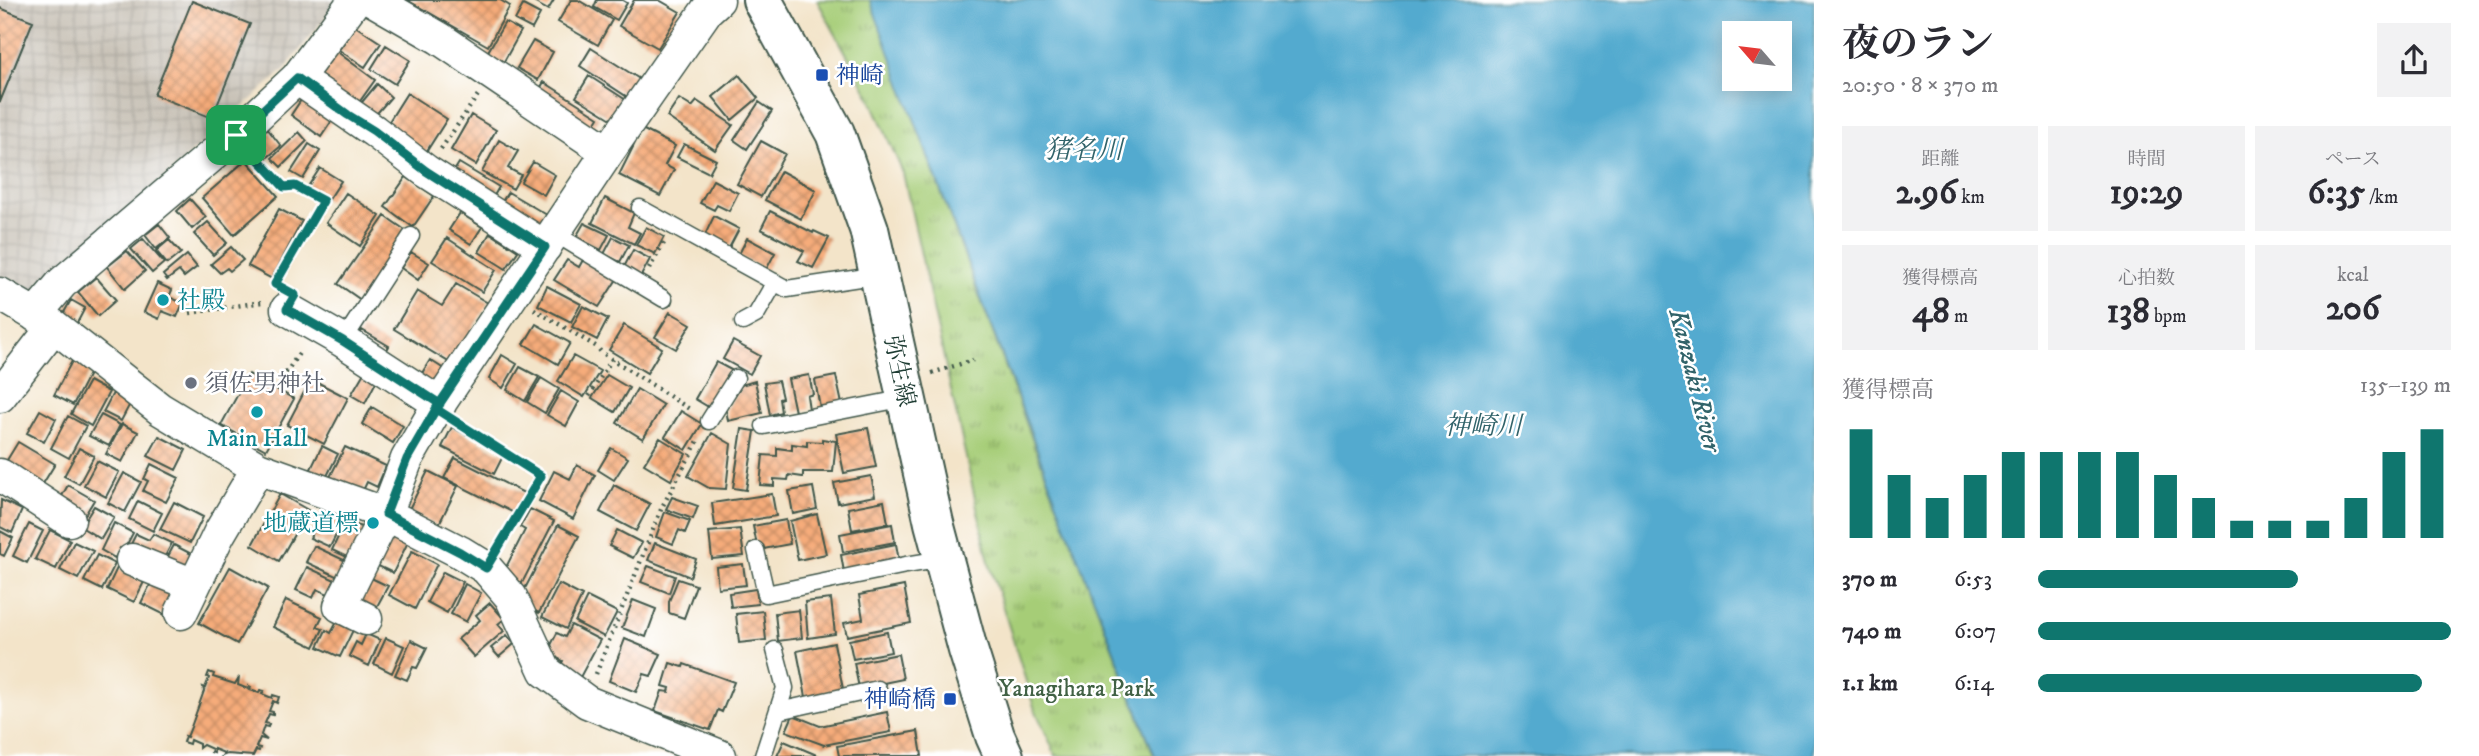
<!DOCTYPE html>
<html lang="ja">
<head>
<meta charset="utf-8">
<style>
  body { margin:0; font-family:"IM FELL DW Pica","Noto Serif JP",serif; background:#f2f2f3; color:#2b2b33; height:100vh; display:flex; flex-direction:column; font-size:26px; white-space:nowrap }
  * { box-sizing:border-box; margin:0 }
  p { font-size:23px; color:#7c7c81 }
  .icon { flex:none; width:38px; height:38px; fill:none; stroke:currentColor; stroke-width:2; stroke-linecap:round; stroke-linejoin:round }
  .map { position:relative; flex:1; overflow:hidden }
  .drawer { display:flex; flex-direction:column; background:#fff; width:665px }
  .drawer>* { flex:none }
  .needle { width:46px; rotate:298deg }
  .buttons { position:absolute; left:1722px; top:21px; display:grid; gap:14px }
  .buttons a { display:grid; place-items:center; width:70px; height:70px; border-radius:0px; background:#fff; box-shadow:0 4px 18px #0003; font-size:35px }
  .pin { position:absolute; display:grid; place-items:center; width:60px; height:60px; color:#fff; margin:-30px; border-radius:14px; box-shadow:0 4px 10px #0006 }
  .round { display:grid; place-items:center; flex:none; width:74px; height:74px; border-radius:0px; background:#f2f2f3 }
  .summary { display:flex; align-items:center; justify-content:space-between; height:119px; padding:0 28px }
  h1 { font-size:38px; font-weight:700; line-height:52px }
  .figures { display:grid; grid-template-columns:repeat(3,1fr); gap:10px; height:119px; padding:7px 28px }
  .figures div { display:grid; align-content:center; border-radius:0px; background:#f2f2f3; text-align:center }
  .figures b { font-size:35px; font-weight:700 }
  .figures small { font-size:19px; font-weight:400 }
  .figures p { font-size:19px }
  .chart { height:196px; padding:14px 28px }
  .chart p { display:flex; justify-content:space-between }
  .chart svg { width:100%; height:126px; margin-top:7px; stroke:#0f766e; stroke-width:6 }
  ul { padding:0 28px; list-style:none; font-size:23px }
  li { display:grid; grid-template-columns:112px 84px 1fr; align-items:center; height:52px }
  li i { height:18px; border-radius:9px; background:#0f766e }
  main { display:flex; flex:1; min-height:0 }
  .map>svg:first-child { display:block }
  .industrial { fill:url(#industrial-grid) }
  .park { fill:url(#park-tufts); stroke:#628556; stroke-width:2 }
  .water { fill:#52aacf; stroke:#387482; stroke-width:2; fill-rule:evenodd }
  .building { fill:url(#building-cross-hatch) }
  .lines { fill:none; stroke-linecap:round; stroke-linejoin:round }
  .service-casing { stroke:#3f564a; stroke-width:19 }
  .minor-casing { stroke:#3f564a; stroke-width:35 }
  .tertiary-casing { stroke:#3f564a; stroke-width:42 }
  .path { stroke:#3f564a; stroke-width:4.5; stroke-dasharray:2 5; stroke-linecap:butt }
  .service { stroke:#fff; stroke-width:16 }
  .minor { stroke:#fff; stroke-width:32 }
  .tertiary { stroke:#fff; stroke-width:38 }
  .route-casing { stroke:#fff; stroke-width:14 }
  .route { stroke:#0f766e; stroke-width:9 }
  .transit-dot { fill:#1a4fb4; stroke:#fff; stroke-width:2.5 }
  .culture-dot { fill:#0f9aa8; stroke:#fff; stroke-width:2.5 }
  .worship-dot { fill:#6b7280; stroke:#fff; stroke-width:2.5 }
  .labels { text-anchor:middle; stroke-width:5; stroke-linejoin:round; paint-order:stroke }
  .transit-label { font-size:24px; fill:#164399; stroke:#fff; text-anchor:start }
  .culture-label { font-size:24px; fill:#0d838f; stroke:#fff; text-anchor:start }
  .street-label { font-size:24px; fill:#1f3d34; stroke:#fff }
  .worship-label { font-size:24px; fill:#5b616d; stroke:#fff; text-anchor:start }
  .park-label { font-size:24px; fill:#416145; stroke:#fff }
  .water-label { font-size:26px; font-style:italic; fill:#31636a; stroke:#fff }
</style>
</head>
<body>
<main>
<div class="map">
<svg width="1814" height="756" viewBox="0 0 1814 756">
  <defs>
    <pattern id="industrial-grid" width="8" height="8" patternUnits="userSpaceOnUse" patternTransform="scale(1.75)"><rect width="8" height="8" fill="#c9c3b8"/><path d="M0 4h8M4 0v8" fill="none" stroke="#aca89f"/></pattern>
    <pattern id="park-tufts" width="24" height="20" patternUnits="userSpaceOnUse" patternTransform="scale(1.75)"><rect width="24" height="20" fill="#a6cd77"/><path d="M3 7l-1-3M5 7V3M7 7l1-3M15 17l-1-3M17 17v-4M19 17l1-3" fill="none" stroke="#87a862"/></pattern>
    <pattern id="building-cross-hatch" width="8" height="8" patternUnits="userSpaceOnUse" patternTransform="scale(1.75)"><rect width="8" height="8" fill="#f6ac7a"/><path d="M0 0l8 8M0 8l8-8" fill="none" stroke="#c78d65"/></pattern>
  </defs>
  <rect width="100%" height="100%" fill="#fff"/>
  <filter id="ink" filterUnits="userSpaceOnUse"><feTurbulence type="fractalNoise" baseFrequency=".0143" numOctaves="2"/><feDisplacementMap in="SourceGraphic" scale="14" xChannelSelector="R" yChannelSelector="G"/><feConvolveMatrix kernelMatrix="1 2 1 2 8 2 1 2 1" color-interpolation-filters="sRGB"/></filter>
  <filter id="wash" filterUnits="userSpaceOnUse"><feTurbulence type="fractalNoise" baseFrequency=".00686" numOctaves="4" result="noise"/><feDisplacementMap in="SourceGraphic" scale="28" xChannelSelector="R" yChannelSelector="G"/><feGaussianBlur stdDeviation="1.57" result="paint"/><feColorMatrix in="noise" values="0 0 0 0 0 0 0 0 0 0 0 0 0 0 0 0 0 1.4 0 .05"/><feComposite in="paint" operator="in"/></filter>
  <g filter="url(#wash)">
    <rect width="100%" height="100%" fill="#f3e4c9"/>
    <path class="industrial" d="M0,0h339l-55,70 -255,229 -29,-18z"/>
    <path class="park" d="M817,0h53l162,439 122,317h-98l-22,-49 -44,-141 -87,-393 -33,-76z"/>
    <path class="water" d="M870,0h944v756h-659l-92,-237zM1780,33v46h-46v-46z"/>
    <g id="blocks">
      <path class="building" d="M407,0h93l10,6 -22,40z
        M530,0h24l-6,10z
        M571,0h7l34,20 -14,25 -40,-23z
        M597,0h25l5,3 -10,17 -23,-13z
        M634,0h25l21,12 -22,36 -39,-22z
        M192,1l58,23 -38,94 -58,-23z
        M523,5l17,9 -8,15 -17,-9z
        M0,8l33,13 -33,81z
        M505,22l16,9 -19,34 -16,-10z
        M355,26l26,17 -16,24 -26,-17z
        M533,41l20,11 -15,28 -21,-12z
        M386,45l24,15 -15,24 -24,-15z
        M591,48l50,32 -12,18 -49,-32z
        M336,51l39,29 -20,28 -39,-30z
        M739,75l19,23 -26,22 -19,-23z
        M589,76l37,24 -13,20 -37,-23z
        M544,82l55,35 -9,15 -55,-35z
        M377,84l14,13 -19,22 -14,-12z
        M407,93l40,26 -24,38 -40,-26z
        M303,97l30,22 -12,18 -30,-22z
        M679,99l13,8 5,-6 36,24 -18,25 -48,-33z
        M759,102l13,9 -25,38 -13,-9z
        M471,115l25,15 -20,35 -25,-15z
        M267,128l14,18 -18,15 -15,-18z
        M642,129l33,17 -10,19 9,5 -14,26 -41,-21z
        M299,132l8,9 -26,26 -9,-9z
        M499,140l19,11 -10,17 13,7 -8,14 -31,-17z
        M761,141l24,13 -24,43 -24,-13z
        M309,144l11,7 -17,28 -12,-7z
        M684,144l32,16 -7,13 -32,-16z
        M246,160l32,36 -44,39 -32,-37z
        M533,162l22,13 -11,20 -23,-13z
        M459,163l40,24 -11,19 -40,-25z
        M320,168l21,13 -13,20 -21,-13z
        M781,171l35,19 -15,29 -36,-19z
        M406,177l28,19 -21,31 -28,-20z
        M713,180l25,13 -9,18 -12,-6 -3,5 -14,-7z
        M508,192l39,23 -11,20 -40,-24z
        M346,193l34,23 -20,30 -34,-23z
        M605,198l29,15 -6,14 12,6 -6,11 -42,-21z
        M190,199l16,18 -14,12 -15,-18z
        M279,209l23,12 -30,58 -24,-13z
        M770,211l43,22 1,-2 15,7 -16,30 -15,-7 6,-10 -43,-22z
        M460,213l22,14 -11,17 -22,-14z
        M385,216l23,16 -47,68 -23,-16z
        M714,216l25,13 -12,23 -24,-13z
        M208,222l19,21 -14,12 -19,-21z
        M584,223l25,12 -8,15 -25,-13z
        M159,224l11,14 -14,11 -11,-14z
        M646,227l18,10 -9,17 -19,-9z
        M490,233l28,18 -12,18 -27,-17z
        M613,237l16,8 -9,17 -16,-8z
        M447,238l49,32 -14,22 -50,-31z
        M747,238l28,15 -9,17 -28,-14z
        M143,239l21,24 -12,10 -21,-24z
        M169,240l12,13 -14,11 -11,-13z
        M231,247l12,13 -13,11 -3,-3 -7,5 -9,-9z
        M633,250l17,9 -9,17 -17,-9z
        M127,251l18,20 -20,18 -18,-22z
        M411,252l18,11 -11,17 -17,-12z
        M187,255l10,12 -13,10 -5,-6 -12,9 -4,-5z
        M584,258l33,21 -18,28 -45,-27 13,-20 12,7z
        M96,277l20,23 -18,16 -20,-24z
        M157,283l15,7 -3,7 14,6 -6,14 -15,-6 -3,8 -15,-7z
        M456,284l32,19 -36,61 -58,-35 23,-38 25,15z
        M547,286l34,18 -10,18 -33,-17z
        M71,300l14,8 -9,17 -14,-9z
        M583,306l25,13 -11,21 -25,-13z
        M670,312l21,12 -15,25 -21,-12z
        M536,324l34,19 -12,21 -34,-20z
        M624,325l38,23 -15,25 -38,-23z
        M362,330l27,16 -5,9 -27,-16z
        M733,341l27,15 -10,18 -27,-15z
        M502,355l15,9 -14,24 -14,-9z
        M573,356l27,15 -16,26 -26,-16z
        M430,360l17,11 -11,18 -17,-11z
        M72,361l19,9 -18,35 -19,-10z
        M716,362l17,9 -21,38 -17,-10z
        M520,367l19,10 -14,24 -18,-11z
        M365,371l13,7 -13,25 -14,-8z
        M249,374l45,25 -28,51 -45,-25z
        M607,375l22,13 -14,24 -23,-14z
        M809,375l4,19 -6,2 2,13 -14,3 -7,-33z
        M836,376l6,28 -22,4 -5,-28z
        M541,378l18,11 -14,24 -18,-11z
        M311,379l37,19 -24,46 -37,-19z
        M89,381l20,11 -18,34 -20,-12z
        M755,381l7,32 -34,8 -2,-12 15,-24z
        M778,381l4,17 -3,1 2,13 -11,3 -6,-32z
        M637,389l26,16 -20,34 -26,-16z
        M561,391l18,11 -13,24 -19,-11z
        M113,393l18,9 -10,19 -18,-9z
        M372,407l31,19 -10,17 -31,-19z
        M40,410l16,9 -12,23 -17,-9z
        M681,411l21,13 -16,26 -21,-13z
        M101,415l19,10 -11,21 -20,-10z
        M68,416l18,10 -17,32 -18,-10z
        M122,424l16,8 -16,30 -16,-8z
        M452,427l52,27 -10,20 -52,-27z
        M868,428l8,39 -32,6 -8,-39z
        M742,429l13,2 -9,59 -13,-2z
        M712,433l19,11 -5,45 -17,-1 -21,-12z
        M159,436l27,14 -10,20 -28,-14z
        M660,438l26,16 -15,26 -27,-16z
        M822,439l14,2 -3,31h-30v5l-14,-2 -1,5 -14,-1v7l-14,-1 3,-30 14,1v-8l15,2v-6l15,2v-5l15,1z
        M18,442l37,22 -17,28 -37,-22z
        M322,446l16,8 -14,28 -16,-7z
        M345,447l41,19 -9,21 -10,-5 -8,17 -32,-16z
        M79,448l15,8 -15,28 -15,-8z
        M611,448l17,10 -14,22 -16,-10z
        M455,458l71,36 -10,20 -72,-36z
        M97,461l22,11 -13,25 -22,-12z
        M151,464l28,14 -13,24 -23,-11 5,-10 -4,-2z
        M577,465l18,10 -22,44 -34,-18 15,-30 16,8z
        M428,471l30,15 -20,40 -30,-15z
        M124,473l17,9 -16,30 -17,-9z
        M871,476l4,20 -37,7 -4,-20z
        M68,485l26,15 -12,20 -25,-15z
        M614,485l36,19 -14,27 -36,-19z
        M813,487l4,22 -24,5 -4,-23z
        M280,494l28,16 -29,51 -27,-16z
        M772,494l4,22 -61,10 -3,-23z
        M672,497l26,9 -5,13 -27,-10z
        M1,500l21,10 -10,23 -12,-6z
        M138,501l24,12 -9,18 -24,-12z
        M884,501l4,22 -36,7 -4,-22z
        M174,502l29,15 -13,26 -30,-14z
        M94,506l20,11 -13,22 -20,-12z
        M323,509l21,10 -14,28 -20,-9z
        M530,509l24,12 -34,66 -19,-10 24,-47 -5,-3z
        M665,512l25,9 -5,12 -6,-3 -6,14 -17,-7z
        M817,514l9,40 -28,6 -8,-39z
        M346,520l19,9 -14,30 -19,-9z
        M786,520l4,24 -32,6 -5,-24z
        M114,523l19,10 -9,17 -4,-2 -5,10 -14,-8z
        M29,524l14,7 -16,32 -14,-7z
        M892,524l3,18 -52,10 -3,-18z
        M558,525l21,11 -40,77 -21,-11z
        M740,529l4,27 -32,3 -3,-27z
        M50,530l20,10 -14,29 -21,-10z
        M617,530l25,13 -9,15 -24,-12z
        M0,531l13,7 -9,18 -4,-2z
        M390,533l18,9 -15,31 -19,-9z
        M136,534l13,6 4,-6 19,9 -11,21 -32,-16z
        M74,542l19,9 -15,28 -18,-9z
        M655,543l41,16 -6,18 -42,-17z
        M896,544l3,17 -55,11 -3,-17z
        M174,545l27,14 -10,19 -27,-14z
        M314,546l32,15 -8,16 -32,-15z
        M412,551l25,13 -22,45 -26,-14z
        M97,555l18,9 -13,26 -18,-9z
        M743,564l3,21 -28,3 -2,-21z
        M648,566l27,10 -6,17 -28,-11z
        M230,567l38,21 -31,56 -38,-21z
        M307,567l28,13 -7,14 -11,-5 -4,9 -17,-8z
        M117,568l27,14 -10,20 -27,-13z
        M443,572l20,10 -16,31 -20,-11z
        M369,577l19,9 -13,24 -18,-9z
        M153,579l28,15 -12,23 -28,-14z
        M678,579l18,6 -12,33 -15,-5v-12z
        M465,584l16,9 -15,29 -15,-8z
        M559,584l23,12 -16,33 -24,-12z
        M904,586l7,37 -64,13 -3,-13 19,-4 -4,-24z
        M756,589l2,15 -27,3 -2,-14z
        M587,597l30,15 -13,25 -29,-15z
        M831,599l4,35 -27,4 -3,-36z
        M286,600l36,17 -5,10 6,2 -9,18 -41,-20z
        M633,600l23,9 -10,28 -24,-9z
        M490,603l14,16 -6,5 6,7 -30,26 -16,-18 22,-19 -4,-5z
        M799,610l3,28 -24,3 -3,-28z
        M763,611l3,29 -27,3 -3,-29z
        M338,620l16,8 -14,29 -22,-10 8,-17 5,3z
        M571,625l29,15 -22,41 -20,-11 5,-9 -16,-8 10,-20 8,4z
        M887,632l4,20 -38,7 -4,-19z
        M366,634l14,6 -11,26 -20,-10 7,-14 5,3z
        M507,635l7,9 -15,13 -8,-9z
        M386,638l18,8 -12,27 -18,-9z
        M625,639l36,15 -10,22 -7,-2 -8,18 -27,-11z
        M411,640l16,8 -10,20 -4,-1 -6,13 -12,-5z
        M834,643l9,46 -37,8 -9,-46z
        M898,654l5,25 -44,9 -5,-25z
        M670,663l13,4 1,-3 50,18 -12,30 -4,-2 -8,20 -55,-19 7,-20 7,1 1,-4 -7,-2z
        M209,672l5,2 -1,3 22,7 4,-7 -1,8 10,4 1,-3 2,1 -1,3 9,3 1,-3 4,1 -2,3 10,4 1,-3 6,2 -2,6 -4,-2 -4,10 4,1v3l-4,-1 -4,9 4,1 -1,3 -4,-1 -3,9 6,5 -7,-2 -4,9 4,1 -1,3 -3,-1 -3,6 -26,-2 -5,2 2,-3 -10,-4v4l-3,-1 1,-3 -9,-4 -4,3v-4l-9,-4 -1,4 -6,-2 2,-6 2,1 4,-10 13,-36 -1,-4 2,1 4,-10 -2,-1z
        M887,712l4,20 -67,13 -38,-14 7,-16 27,11z
        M918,731l4,25h-83l-2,-10z
        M784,741l35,15h-42z"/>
    </g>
  </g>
  <g filter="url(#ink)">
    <use href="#blocks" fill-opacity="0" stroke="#3f564a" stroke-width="2"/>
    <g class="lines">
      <defs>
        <path id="service" d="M640,208l147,81 92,-14
          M554,233l110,66
          M743,322l13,-7 19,-33
          M343,341l68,-105
          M709,421l27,-43
          M764,426l142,-28
          M756,550l10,44 140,-29 37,-6
          M779,711l99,-22
          M763,756l22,-68 -10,-38"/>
        <path id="minor" d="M373,0l66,38 169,114
          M297,78l77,53 52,40 119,76
          M0,294l54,32 106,83 98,59 128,46 74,38 26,16 25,29 34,74 42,31 133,54
          M287,309l56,32 97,63
          M35,315l27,-32 174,-148 61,-57 58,-78
          M0,396l54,-70
          M0,475l69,45
          M132,560l62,25
          M181,613l38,-79 39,-66
          M366,619l-26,-13 46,-92 21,-55 29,-50 172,-257 99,-142 11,-10"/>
        <path id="tertiary" d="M762,0l73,133 34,96 65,294 34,127 27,86 9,20"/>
      </defs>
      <use href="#service" class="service-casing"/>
      <use href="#minor" class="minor-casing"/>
      <use href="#tertiary" class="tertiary-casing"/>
      <path class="path" d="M441,149l37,-54
        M253,154l31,33 11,-1 27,15 -46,83
        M649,269l15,-26
        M534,309l63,38 4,5 90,58
        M190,313l72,-11
        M286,373l15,-23
        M932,373l41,-13
        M589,396l23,-37
        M461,424l80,52 -42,69
        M596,674l66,-167 37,-68"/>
      <use href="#service" class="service"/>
      <use href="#minor" class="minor"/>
      <use href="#tertiary" class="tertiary"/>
    </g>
  </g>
  <g class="lines" filter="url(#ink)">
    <defs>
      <path id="route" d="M236,135l48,52 11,-1 28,15 -48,83 20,11 -8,14 56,32 97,63 -4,5 -29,50 -21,55 74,38 26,16 55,-92 -105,-67 109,-162 -119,-76 -52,-40 -26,-16 -51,-37 -61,57"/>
    </defs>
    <use href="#route" class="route-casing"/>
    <use href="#route" class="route"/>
  </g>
  <g class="transit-dot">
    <rect x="815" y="68" width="14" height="14" rx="3.5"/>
    <rect x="943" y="692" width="14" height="14" rx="3.5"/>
  </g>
  <g class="culture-dot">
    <circle cx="163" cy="300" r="7"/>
    <circle cx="257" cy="412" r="7"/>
    <circle cx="373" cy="523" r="7"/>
  </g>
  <circle class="worship-dot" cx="191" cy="383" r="7"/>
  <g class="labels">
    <g class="transit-label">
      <text x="836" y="83">神崎</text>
      <text x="936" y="707" text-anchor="end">神崎橋</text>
    </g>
    <g class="culture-label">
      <text x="177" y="308">社殿</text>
      <text x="257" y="446" text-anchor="middle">Main Hall</text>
      <text x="359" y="531" text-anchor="end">地蔵道標</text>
    </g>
    <g class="street-label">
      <text transform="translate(900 371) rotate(78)" y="8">弥生線</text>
    </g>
    <g class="worship-label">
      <text x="205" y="391">須佐男神社</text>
    </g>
    <g class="park-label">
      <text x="1077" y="696">Yanagihara Park</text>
    </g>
    <g class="water-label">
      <text x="1084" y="158">猪名川</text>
      <text transform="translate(1696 380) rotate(76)" y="9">Kanzaki River</text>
      <text x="1483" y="434">神崎川</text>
    </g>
  </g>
</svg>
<div class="buttons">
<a><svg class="needle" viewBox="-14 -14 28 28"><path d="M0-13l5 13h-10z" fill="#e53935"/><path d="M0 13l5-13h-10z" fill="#7c7c81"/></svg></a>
</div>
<div class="pin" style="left:236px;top:135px;background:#1e9e55"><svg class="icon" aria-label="arrive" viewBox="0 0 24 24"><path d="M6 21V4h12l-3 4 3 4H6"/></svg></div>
</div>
<section class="drawer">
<div class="summary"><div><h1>夜のラン</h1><p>20:50 · 8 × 370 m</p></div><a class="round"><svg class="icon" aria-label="share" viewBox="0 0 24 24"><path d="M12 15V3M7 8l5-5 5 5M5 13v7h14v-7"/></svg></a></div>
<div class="figures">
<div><p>距離</p><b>2.96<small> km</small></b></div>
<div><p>時間</p><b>19:29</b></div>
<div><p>ペース</p><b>6:35<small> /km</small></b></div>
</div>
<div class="figures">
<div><p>獲得標高</p><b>48<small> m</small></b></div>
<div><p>心拍数</p><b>138<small> bpm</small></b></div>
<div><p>kcal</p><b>206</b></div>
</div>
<div class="chart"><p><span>獲得標高</span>135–139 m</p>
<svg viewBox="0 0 160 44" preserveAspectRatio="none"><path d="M5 44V6M15 44V22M25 44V30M35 44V22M45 44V14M55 44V14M65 44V14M75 44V14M85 44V22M95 44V30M105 44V38M115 44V38M125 44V38M135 44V30M145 44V14M155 44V6"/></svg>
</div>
<ul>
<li><b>370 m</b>6:53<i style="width:63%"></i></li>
<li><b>740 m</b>6:07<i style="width:100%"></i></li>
<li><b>1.1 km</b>6:14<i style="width:93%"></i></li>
</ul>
</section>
</main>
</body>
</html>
